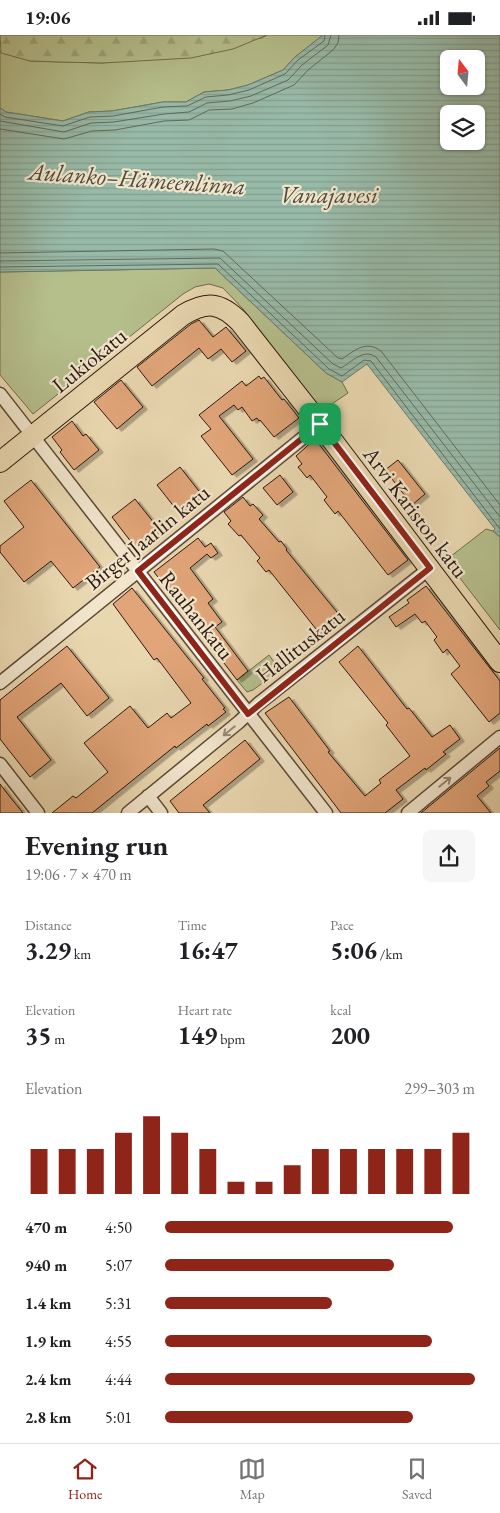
<!DOCTYPE html>
<html lang="en">
<head>
<meta charset="utf-8">
<style>
  body { margin:0; font-family:"EB Garamond",serif; background:#f6f6f6; color:#202124; height:100vh; display:flex; flex-direction:column; font-size:19px; white-space:nowrap }
  * { box-sizing:border-box; margin:0 }
  p { font-size:16px; color:#757577 }
  .icon { flex:none; width:28px; height:28px; fill:none; stroke:currentColor; stroke-width:2; stroke-linecap:round; stroke-linejoin:round }
  .map { position:relative; height:778px; overflow:hidden }
  .side { display:flex; flex-direction:column; background:#fff; flex:1 }
  .side>* { flex:none }
  .needle { width:32px; rotate:344deg }
  .buttons { position:absolute; left:440px; top:15px; display:grid; gap:10px }
  .buttons a { display:grid; place-items:center; width:45px; height:45px; border-radius:8px; background:#fff; box-shadow:0 1px 4px #0004; font-size:25px }
  .pin { position:absolute; display:grid; place-items:center; width:42px; height:42px; color:#fff; margin:-21px; border-radius:10px; box-shadow:0 2px 8px #0006 }
  .round { display:grid; place-items:center; flex:none; width:52px; height:52px; border-radius:8px; background:#f6f6f6 }
  .headline { display:flex; align-items:center; justify-content:space-between; height:85px; padding:0 25px }
  h1 { font-size:28px; font-weight:700; line-height:38px }
  .figures { display:grid; grid-template-columns:repeat(3,1fr); gap:8px; height:85px; padding:5px 25px }
  .figures div { display:grid; align-content:center }
  .figures b { font-size:25px; font-weight:700 }
  .figures small { font-size:14px; font-weight:400 }
  .figures p { font-size:14px }
  .chart { height:140px; padding:10px 25px }
  .chart p { display:flex; justify-content:space-between }
  .chart svg { width:100%; height:90px; margin-top:5px; stroke:#8f2418; stroke-width:6 }
  ul { padding:0 25px; list-style:none; font-size:16px }
  li { display:grid; grid-template-columns:80px 60px 1fr; align-items:center; height:38px }
  li i { height:12px; border-radius:6px; background:#8f2418 }
  .status { display:flex; justify-content:space-between; align-items:center; height:35px; padding:0 25px; background:#fff; direction:ltr }
  .status svg { height:14px; fill:currentColor }
  .tabs { display:flex; justify-content:space-around; align-items:center; height:70px; border-top:1px solid #e0e0e0; background:#fff; font-size:14px; color:#757577 }
  .tabs a { display:grid; justify-items:center; gap:2px }
  .tabs .current { color:#8f2418 }
  .map>svg:first-child { display:block }
  .green { fill:#b5bf8c; stroke:#706c4c }
  .forest { fill:url(#forest-firs); stroke:#706c4c }
  .water { fill:url(#water-rules); stroke:#6d7a6a; fill-rule:evenodd }
  .lines { fill:none; stroke-linecap:round; stroke-linejoin:round }
  .shore { stroke:#626a5a; stroke-width:1 }
  .building { fill:#e1a579; stroke:#2c190d; filter:url(#shadow) }
  .street-casing { stroke:#5b4836; stroke-width:15 }
  .primary-casing { stroke:#2c190d; stroke-width:22 }
  .street { stroke:#f1e5cc; stroke-width:12 }
  .primary { stroke:#e9d7b0; stroke-width:20 }
  .oneway { stroke:#988976 }
  .route-casing { stroke:#fff; stroke-width:10 }
  .route { stroke:#8f2418; stroke-width:6 }
  .labels { text-anchor:middle; stroke-width:4.5; stroke-linejoin:round; paint-order:stroke }
  .street-label { font-size:22px; fill:#2c190d; stroke:#f1e5cc }
  .water-label { font-size:24px; font-style:italic; fill:#4c493c; stroke:#f1e5cc }
</style>
</head>
<body>
<div class="status"><b>19:06</b><svg viewBox="0 0 49 12"><path d="M0 12V9h3v3zM5 12V6h3v6zM10 12V3h3v9zM15 12V0h3v12zM26 1h20v11H26zM47 4h2v5h-2z"/></svg></div>
<div class="map">
<svg width="500" height="778" viewBox="0 0 500 778">
  <defs>
    <pattern id="forest-firs" width="22" height="20" patternUnits="userSpaceOnUse" patternTransform="scale(1.25)"><rect width="22" height="20" fill="#b5bf8c"/><path d="M5 1l3.5 6h-7zM16 11l3.5 6h-7z" fill="#9ca478"/></pattern>
    <pattern id="water-rules" width="6" height="5" patternUnits="userSpaceOnUse" patternTransform="scale(1.25)"><rect width="6" height="5" fill="#98baa8"/><path d="M0 2.5h6" fill="none" stroke="#839f8f"/></pattern>
    <filter id="shadow"><feDropShadow dx="4.5" dy="2.5" stdDeviation="0" flood-color="#0004"/></filter>
  </defs>
  <rect width="100%" height="100%" fill="#e9d7b0"/>
  <filter id="stains"><feTurbulence type="fractalNoise" baseFrequency=".004" numOctaves="4"/><feColorMatrix values="0 0 0 0 .2 0 0 0 0 .09 0 0 0 0 .02 0 0 0 .5 -.17"/></filter>
  <radialGradient id="worn" r=".72"><stop offset=".6" stop-color="#630" stop-opacity="0"/><stop offset="1" stop-color="#630" stop-opacity=".3"/></radialGradient>
  <path class="green" d="M267,0h56l-28,22 -12,13 -35,15 -20,5 -24,2 -18,10h-23l-51,9 -23,1 -26,9 -57,-9 -6,-4v-57l30,10 73,2 159,-25z
    M215,233l111,105 16,9 6,11 -28,19 -76,-102 -21,-22 -14,-4 -14,3 -12,7 -150,120 -33,-39v-103z
    M486,494l7,2 7,6v93l-54,-70z
    M269,620l11,15 -27,20 -6,2 -10,-12z"/>
  <path class="forest" d="M0,0h267l-34,14 -42,9 -88,5 -44,-1 -29,-1 -29,-8z"/>
  <path class="water" d="M323,0h177v502l-7,-6 2,-2 -128,-165 -25,18 -16,-9 -111,-105 -215,4v-164l6,4 57,9 26,-9 23,-1 51,-9h23l18,-10 24,-2 20,-5 35,-15 12,-13zM449,24h27v27h-27zM449,79h27v27h-27z"/>
  <g class="lines">
    <path class="shore" d="M0,79l5,3 58,9 27,-9 23,-1 50,-9 24,-1 19,-9 22,-2 21,-5 36,-16 13,-14 26,-19 1,-6
      M0,86l64,11 27,-9 23,-1 50,-8 25,-2 18,-9 23,-2 21,-5 37,-16 14,-15 26,-20 3,-10
      M0,94l64,10 28,-8 23,-1 49,-9 25,-1 20,-10 23,-1 21,-6 41,-18 14,-15 25,-20 5,-7 1,-8
      M0,218l214,-4 9,2 115,107 4,1c13,-9 24,-19 39,-8l119,154
      M0,226l220,-3 113,106 8,4c11,-6 22,-20 35,-11l124,160
      M0,232l218,-3 111,105 13,7 22,-16 7,1 129,168"/>
  </g>
  <path class="building" d="M199,285l14,17 13,-10 20,24 -14,11 -11,-13 -13,10 -9,-11 -47,38 -15,-19 54,-43z
    M259,341l2,3 3,-2 18,23 2,-1 15,19 -25,19 -14,-17 -1,1 -2,-3 -5,3 -10,-14 -4,3 -4,-5 -15,11 34,43 -21,16 -31,-39 10,-7 -12,-14 43,-34 4,5z
    M121,345l22,27 -26,22 -23,-27z
    M72,386l11,15 3,-2 13,16 -25,20 -14,-18 2,-2 -10,-13z
    M315,404l93,121 -20,15 -50,-64 -3,3 -11,-14 3,-3 -17,-22 -3,3 -9,-11 4,-3 -6,-8z
    M398,425l27,34 -13,11 -27,-35z
    M180,432l22,28 -23,18 -22,-28z
    M280,440l13,17 -16,13 -14,-17z
    M31,445l69,87 -27,21 -22,-27 -27,21 -24,-30v-6l24,-19 -20,-26z
    M243,462l7,9 3,-2 10,11 -4,4 20,23 2,-1 6,8 -1,1 55,67 -21,17 -51,-64 -3,2 -9,-11 3,-3 -19,-23 -2,1 -11,-12 3,-3 -7,-9z
    M135,464l23,29 -23,19 -23,-30z
    M198,503l7,9 6,-4 7,10 -7,5 -4,-4 -17,14 23,31 -5,4 14,19 -7,5 33,44 -11,9 -83,-108z
    M426,551l74,95v32l-11,9 -38,-48 9,-8 -13,-17 -4,4 -9,-13 3,-3 -12,-16 -3,2 -7,-9 -19,13 -7,-10 20,-14 -2,-3z
    M132,553l72,90 -2,1 23,29 -2,1 3,3 -18,14 -1,-2 -31,24 -1,-2 -83,67h-40l21,-17 3,2 32,-26 -24,-29 46,-37 18,22 19,-15 4,5 20,-15 -34,-45 -3,2 -41,-56z
    M67,611l42,52 -22,18 -26,-33 -44,34 34,43 -21,17 -30,-38v-39z
    M358,611l49,63 2,-1 23,29 18,-12 10,14 -17,13 3,2 -20,16 -1,-2 -29,22 7,9 -18,14h-44l-76,-100 24,-16 41,54 -2,1 37,44 16,-13 -2,-3 31,-24 -24,-31 2,-2 -49,-61z
    M245,705l15,19 -57,46 7,8h-31l-9,-12z
    M500,713v23l-14,11 3,4 -12,10 14,17h-70z
    M0,749l10,13 13,16h-23z"/>
  <g class="lines">
    <defs>
      <path id="street" d="M0,359l326,419
        M0,648l320,-259
        M0,729l38,49
        M148,761l13,17
        M128,778l111,-91 19,-18 172,-136
        M408,778l92,-76"/>
      <path id="primary" d="M0,427l183,-147c24,-14 37,-13 57,7l80,102 180,238"/>
    </defs>
    <use href="#street" class="street-casing"/>
    <use href="#primary" class="primary-casing"/>
    <use href="#street" class="street"/>
    <use href="#primary" class="primary"/>
  </g>
  <defs><path id="oneway-shaft" d="M-6 0H5M1.5-3L5.5 0L1.5 3" fill="none" stroke-width="1.6" stroke-linecap="round" stroke-linejoin="round" transform="scale(1.25)"/></defs>
  <g class="oneway">
    <use href="#oneway-shaft" transform="translate(229 696) rotate(141)"/>
    <use href="#oneway-shaft" transform="translate(445 747) rotate(-39)"/>
  </g>
  <g class="lines">
    <defs>
      <path id="route" d="M320,389l110,144 -182,146 -110,-143z"/>
    </defs>
    <use href="#route" class="route-casing"/>
    <use href="#route" class="route"/>
  </g>
  <g class="labels">
    <g class="street-label">
      <text transform="translate(89 325) rotate(-39)" y="8">Lukiokatu</text>
      <text transform="translate(416 477) rotate(53)" y="8">Arvi Kariston katu</text>
      <text transform="translate(147 502) rotate(-39)" y="8">Birger Jaarlin katu</text>
      <text transform="translate(197 580) rotate(52)" y="8">Rauhankatu</text>
      <text transform="translate(300 610) rotate(-38)" y="8">Hallituskatu</text>
    </g>
    <g class="water-label">
      <text transform="translate(137 144) rotate(4)" y="8">Aulanko–Hämeenlinna</text>
      <text x="329" y="168">Vanajavesi</text>
    </g>
  </g>
  <rect width="100%" height="100%" filter="url(#stains)"/>
  <rect width="100%" height="100%" fill="url(#worn)"/>
</svg>
<div class="buttons">
<a><svg class="needle" viewBox="-14 -14 28 28"><path d="M0-13l5 13h-10z" fill="#e53935"/><path d="M0 13l5-13h-10z" fill="#757577"/></svg></a>
<a><svg class="icon" aria-label="layers" viewBox="0 0 24 24"><path d="M12 4l9 5-9 5-9-5zM3 14l9 5 9-5"/></svg></a>
</div>
<div class="pin" style="left:320px;top:389px;background:#1e9e55"><svg class="icon" aria-label="arrive" viewBox="0 0 24 24"><path d="M6 21V4h12l-3 4 3 4H6"/></svg></div>
</div>
<section class="side">
<div class="headline"><div><h1>Evening run</h1><p>19:06 · 7 × 470 m</p></div><a class="round"><svg class="icon" aria-label="share" viewBox="0 0 24 24"><path d="M12 15V3M7 8l5-5 5 5M5 13v7h14v-7"/></svg></a></div>
<div class="figures">
<div><p>Distance</p><b>3.29<small> km</small></b></div>
<div><p>Time</p><b>16:47</b></div>
<div><p>Pace</p><b>5:06<small> /km</small></b></div>
</div>
<div class="figures">
<div><p>Elevation</p><b>35<small> m</small></b></div>
<div><p>Heart rate</p><b>149<small> bpm</small></b></div>
<div><p>kcal</p><b>200</b></div>
</div>
<div class="chart"><p><span>Elevation</span>299–303 m</p>
<svg viewBox="0 0 160 44" preserveAspectRatio="none"><path d="M5 44V22M15 44V22M25 44V22M35 44V14M45 44V6M55 44V14M65 44V22M75 44V38M85 44V38M95 44V30M105 44V22M115 44V22M125 44V22M135 44V22M145 44V22M155 44V14"/></svg>
</div>
<ul>
<li><b>470 m</b>4:50<i style="width:93%"></i></li>
<li><b>940 m</b>5:07<i style="width:74%"></i></li>
<li><b>1.4 km</b>5:31<i style="width:54%"></i></li>
<li><b>1.9 km</b>4:55<i style="width:86%"></i></li>
<li><b>2.4 km</b>4:44<i style="width:100%"></i></li>
<li><b>2.8 km</b>5:01<i style="width:80%"></i></li>
</ul>
</section>
<nav class="tabs">
<a class="current"><svg class="icon" aria-label="home" viewBox="0 0 24 24"><path d="M3 11l9-7 9 7M6 9v11h12V9"/></svg>Home</a>
<a><svg class="icon" aria-label="map" viewBox="0 0 24 24"><path d="M3 6l6-2 6 2 6-2v14l-6 2-6-2-6 2zM9 4v14M15 6v14"/></svg>Map</a>
<a><svg class="icon" aria-label="saved" viewBox="0 0 24 24"><path d="M7 4h10v16l-5-4-5 4z"/></svg>Saved</a>
</nav>
</body>
</html>
